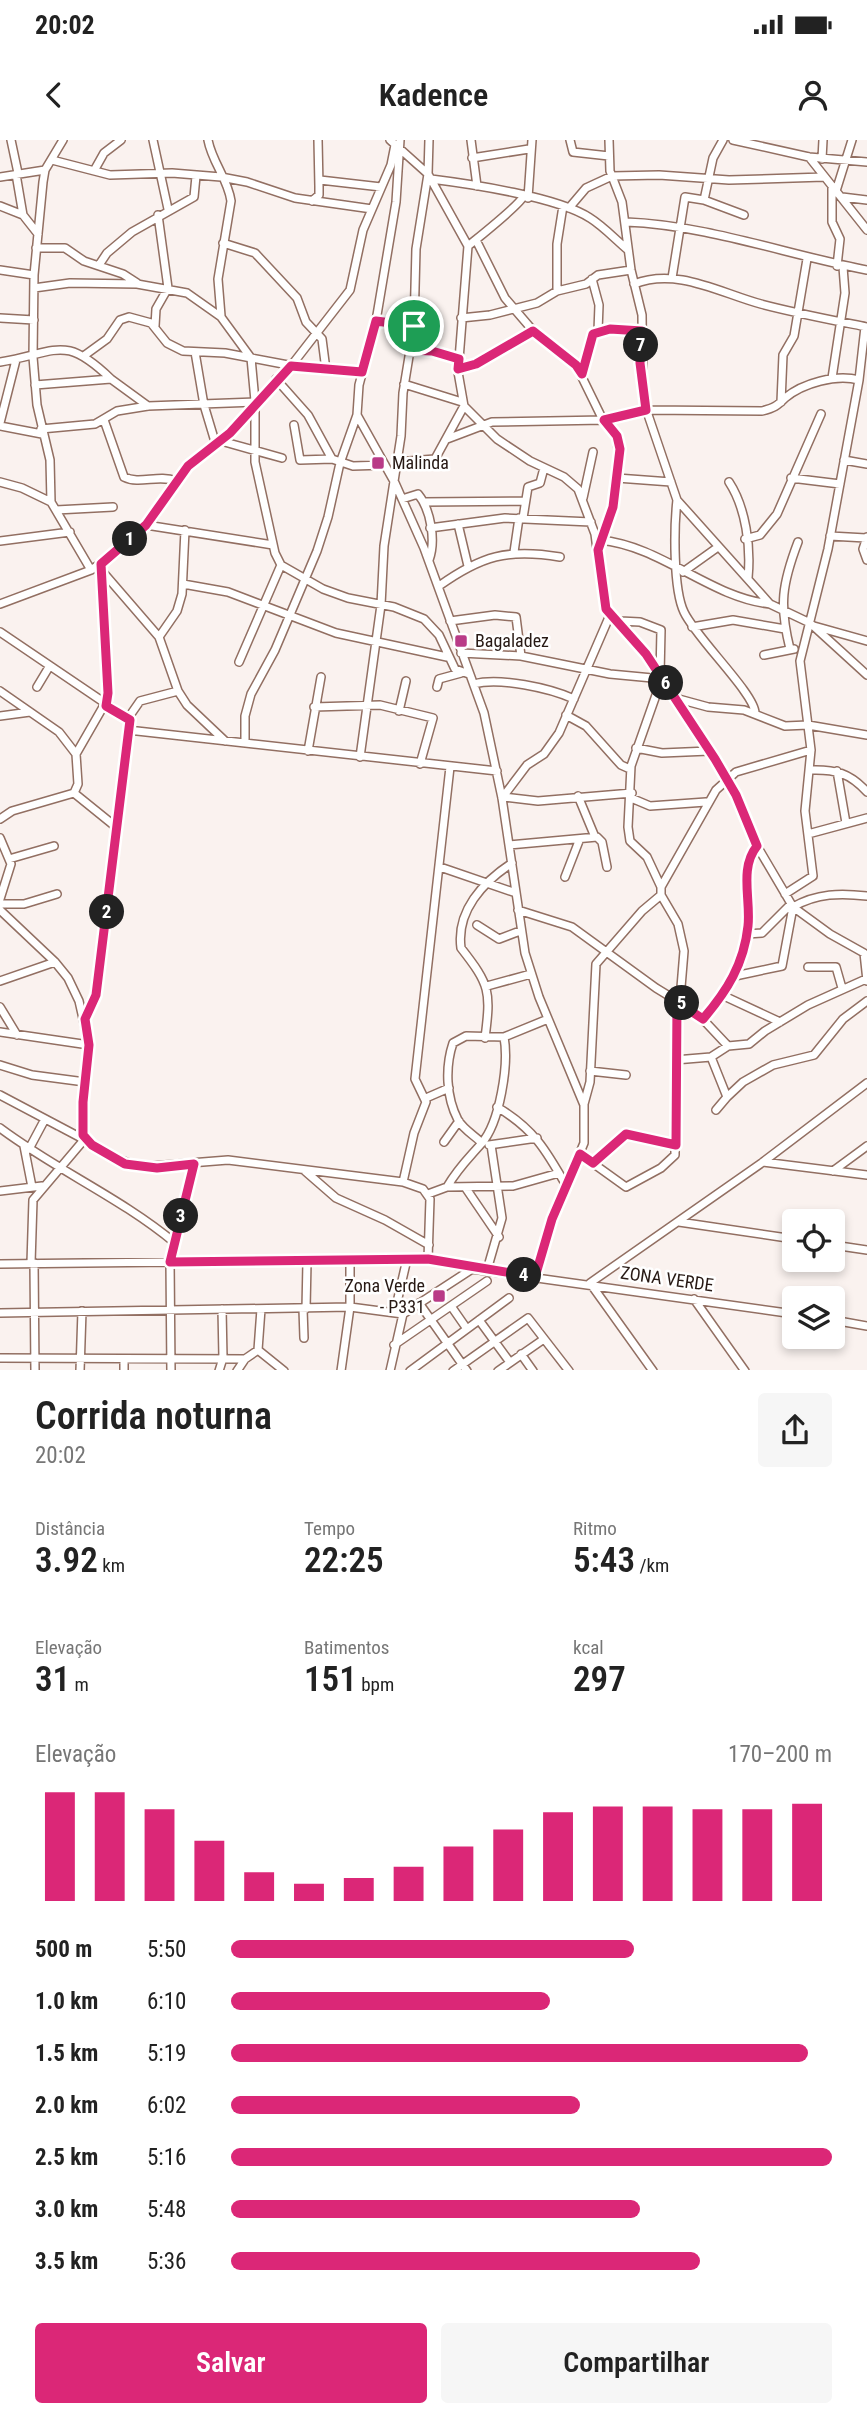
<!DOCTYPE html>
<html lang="pt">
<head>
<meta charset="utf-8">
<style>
  body { margin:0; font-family:"Roboto Condensed",sans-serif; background:#f6f6f6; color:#222; height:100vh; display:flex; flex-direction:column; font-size:26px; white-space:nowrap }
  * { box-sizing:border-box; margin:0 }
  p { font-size:23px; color:#767676 }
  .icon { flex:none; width:38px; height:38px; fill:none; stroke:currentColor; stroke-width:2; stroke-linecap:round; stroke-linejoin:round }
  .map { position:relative; height:1230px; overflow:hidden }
  .drawer { display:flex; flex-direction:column; background:#fff; flex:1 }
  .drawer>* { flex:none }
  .controls { position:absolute; left:782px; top:1069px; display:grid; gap:14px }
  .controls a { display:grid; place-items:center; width:63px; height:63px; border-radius:7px; background:#fff; box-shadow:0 4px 10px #0003; font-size:35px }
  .pin { position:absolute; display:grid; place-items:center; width:60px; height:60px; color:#fff; margin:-30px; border:4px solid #fff; border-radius:50%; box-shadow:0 2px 7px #0007 }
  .km { position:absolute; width:35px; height:35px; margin:-18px; border-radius:50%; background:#222; color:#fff; font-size:19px; line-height:35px; text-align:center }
  .round { display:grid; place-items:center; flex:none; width:74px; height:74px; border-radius:7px; background:#f6f6f6 }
  .summary { display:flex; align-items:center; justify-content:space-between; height:119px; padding:0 35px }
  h1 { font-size:38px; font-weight:600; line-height:52px }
  .figures { display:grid; grid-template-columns:repeat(3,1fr); gap:10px; height:119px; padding:7px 35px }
  .figures div { display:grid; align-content:center }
  .figures b { font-size:35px; font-weight:600 }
  .figures small { font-size:19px; font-weight:400 }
  .figures p { font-size:19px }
  .chart { height:196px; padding:14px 35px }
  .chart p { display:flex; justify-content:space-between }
  .chart svg { width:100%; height:126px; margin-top:7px; stroke:#db2777; stroke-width:6 }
  .action { display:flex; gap:14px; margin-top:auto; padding:14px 35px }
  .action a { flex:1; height:80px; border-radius:7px; background:#db2777; color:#fff; font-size:28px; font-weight:600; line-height:80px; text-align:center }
  .action a+a { background:#f6f6f6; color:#222 }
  ul { padding:0 35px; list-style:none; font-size:23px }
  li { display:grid; grid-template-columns:112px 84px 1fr; align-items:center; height:52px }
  li i { height:18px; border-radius:9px; background:#db2777 }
  .status { display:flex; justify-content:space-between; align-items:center; height:49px; padding:0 35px; background:#fff; direction:ltr }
  .status svg { height:19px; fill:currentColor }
  header { display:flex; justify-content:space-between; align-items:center; height:91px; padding:0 35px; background:#fff; font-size:32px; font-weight:600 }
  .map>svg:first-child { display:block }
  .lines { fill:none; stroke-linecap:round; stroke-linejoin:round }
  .minor-casing { stroke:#926f62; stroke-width:10 }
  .minor { stroke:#fff; stroke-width:7 }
  .route-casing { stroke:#fff; stroke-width:14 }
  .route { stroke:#db2777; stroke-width:9 }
  .poi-dot { fill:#b93b87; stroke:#fff; stroke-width:2.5 }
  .labels { text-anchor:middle; stroke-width:5; stroke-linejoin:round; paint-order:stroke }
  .poi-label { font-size:18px; fill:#271914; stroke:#fff; text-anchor:start }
  .street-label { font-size:18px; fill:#271914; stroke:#fff }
</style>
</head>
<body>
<div class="status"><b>20:02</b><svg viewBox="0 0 49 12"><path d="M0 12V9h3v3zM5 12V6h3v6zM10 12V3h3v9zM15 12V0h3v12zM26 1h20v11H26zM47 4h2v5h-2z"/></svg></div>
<header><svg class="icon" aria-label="back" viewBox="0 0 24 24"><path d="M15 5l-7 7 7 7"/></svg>Kadence<svg class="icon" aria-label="person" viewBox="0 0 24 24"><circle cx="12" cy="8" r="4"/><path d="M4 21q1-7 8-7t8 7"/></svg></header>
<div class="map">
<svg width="867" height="1231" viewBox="0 0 867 1231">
  <rect width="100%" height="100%" fill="#faf2ef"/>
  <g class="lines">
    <defs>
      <path id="minor" d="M11,0l7,33
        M63,0l-18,30 -2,12 -9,93 -1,82 4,48 13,55 1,42 40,68
        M153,0l15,69
        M208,0c4,22 20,39 23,61l-13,78 3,37
        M390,0l38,34 40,72
        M471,0l6,46
        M570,0l3,12 36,4
        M609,0l1,31 12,31 9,68 11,45 1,85 34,100 93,104 40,19 57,52
        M733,0l76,17 58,5
        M809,17l58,73
        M472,18l57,-9
        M822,19l1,-19
        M52,20l58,15 62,-2 49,4 26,5 48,16 77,11
        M95,29l9,-16 17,-13
        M16,34l7,41
        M0,37l45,-7
        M431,39c40,5 127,18 159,39 13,8 26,22 38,32
        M320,40l61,7
        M832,48v34l8,17 -3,27
        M836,51l16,-51
        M523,57c-6,10 -44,40 -55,49l-10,126 6,34 33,33 33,22 34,16 14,12 17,45 8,62 7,19 10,6 26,33 69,105 24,43 18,44 36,61 37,27 34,19 3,28
        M842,57l25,3
        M528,58l4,-58
        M704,60l9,-42 10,-18
        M312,61l7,-6v-8l-1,-47
        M0,66l23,9 15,19
        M569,68l17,-20 26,-12 47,-1 70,5 95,-3
        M626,82c81,3 162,33 241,48
        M476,100l29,58 30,35 41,32 25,51 15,20 4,25 -7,46 -14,42
        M223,103l32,10 42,45 9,24 16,17 4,31
        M36,108h29l19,13 39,13 14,9
        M99,125l8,-12 25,-21 62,-35 2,-21
        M0,130l34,5
        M672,138l13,-81 19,3 40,15
        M592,139l7,26 -1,26
        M634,144c43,-17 86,9 127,20 34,9 71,16 106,23
        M34,148l36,-5 67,1 50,9 34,24 30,41 4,43
        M557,151v-47l6,-38
        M0,178l34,2
        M461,178l29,-3 47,-12 20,-12 29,-7 12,-9 33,-5
        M376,181l38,5
        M155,186l1,-17 12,-21 -10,-73
        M411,210l21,1 27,8
        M195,212l9,53 12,40
        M85,215l22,-16 13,-19 9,-3 22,6 16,20 16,8 42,2 79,15 58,4
        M0,222c59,-10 64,-28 111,17
        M458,229l18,-5 57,-33
        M582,234l11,-40 17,-5 32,2
        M832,238l13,-85 -2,-26
        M276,239l32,36 24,44 21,7 32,-1
        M404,244l58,18
        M35,245l76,-6 37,27
        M781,262l2,-47 11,-19 13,-77
        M255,268v54l20,91 6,12 42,24 25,9 46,9 30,12 15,16 16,34 14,5
        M357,275l38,68 29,65 60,165 18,85 23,155 14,44 45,108v38l-32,76 -17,58
        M104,280l20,57c16,8 34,-3 52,4
        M0,283l16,-63
        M294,285l6,35 32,-1
        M0,286l42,8
        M41,289l54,-5 22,-13 31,-5 110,-4
        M447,299l45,-17 112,-2 42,-10 116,1c12,-3 15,-5 23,-13 18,-15 51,-24 74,-18
        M221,301l61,17
        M844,320l23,4
        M396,322l39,-3 29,-53
        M617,338l54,4
        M791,338l49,6
        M0,342l22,6 29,14
        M729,342c17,26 22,65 19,96
        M583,358l10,-46
        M402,359l16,-5c13,16 18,47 11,66
        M677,360c-3,27 -4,89 7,112 12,26 71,82 71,101
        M424,362l101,-1
        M56,370l57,-3
        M523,378l5,-31 12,-4 4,-15
        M458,384l10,42
        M146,385l127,20
        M430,388l75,-10 86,4
        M830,396l36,2
        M867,397l-4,12 4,11
        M745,399l15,-4 17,-21 44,-100
        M600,400c62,6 109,57 170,64
        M0,401l70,-9
        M514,412l5,-34
        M102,431l57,66 19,54 9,14 38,36
        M683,432l35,-25
        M183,444l45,8 108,41 111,24
        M439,446c42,-30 69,-38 121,-29
        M0,464l91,-34 25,-17 37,-35 35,-52 42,-33 61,-67 59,-76 13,-60 28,-65 4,-20
        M450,481l45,-6 21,2 5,39
        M620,481l20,1 21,8 -1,45
        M814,486l53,15
        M692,487l41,-7 52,9
        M0,492l130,88
        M159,497l18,-26 5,-17 3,-64
        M790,509c-11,-44 -8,-65 8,-107
        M461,513l60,3 89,18 53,5
        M764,515l30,-6
        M239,522l42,-97
        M661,541l-30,85 -3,61 2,14 17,16 14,30
        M474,544c25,-7 76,4 100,15
        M37,547l12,-20
        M437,547l2,-8 22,-6
        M0,551l59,41 17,22
        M675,558l33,9 36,3 41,16 23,-1 59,10
        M314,567l66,-2 53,13 -13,46
        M399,571l7,-30
        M566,575l20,11 35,39 9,4
        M0,576l30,-4
        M128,590l369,41
        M245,603v-27l6,-22 24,-44 42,-99 11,-34 12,-54 17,-48 2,-30 17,-64 20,-119 4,-62
        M636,608l26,5 47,-2
        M308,611l13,-74
        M360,617l21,-152 3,-59 17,-110 2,-43 11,-67 2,-77 12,-75 1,-34
        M810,630c25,-1 40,3 57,22
        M837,631l9,52
        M74,653l42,34
        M578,656l17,41
        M504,657l34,4 94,-8
        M502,658l25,-33 17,-11 15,-21 51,-118
        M631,658l19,8 56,-4
        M0,679l12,-8 62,-18 4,-9 -2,-30 31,-54 -6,-136
        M808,694l59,-16
        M0,698l11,26 -11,35
        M509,705l88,-8 5,5 5,25
        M9,719l45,-13
        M440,727l76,26
        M565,737l14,-36
        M785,754l28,-18 -8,-65 6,-61 -11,-89 28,-112 31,-169 6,-53
        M0,764h24l33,-10
        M0,770l55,52 13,16 11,23 10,44 -7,85 10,15 15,10 33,12 88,-7 175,22 20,7 7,10 -2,60
        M518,770l54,17 84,61 41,25 31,33
        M477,785l22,14 21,-8
        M747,794l15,-1 29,-29
        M808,827h28l6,21
        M735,836l47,-10 11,-59c24,-14 48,-14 74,-11
        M0,841l55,-19
        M487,846l44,-12
        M724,856l56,26
        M0,867l17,28
        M85,879l11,-24 35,-281 9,-13 38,-10
        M703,879c24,-28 41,-55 45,-93 2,-26 -8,-58 9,-80
        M0,892l89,13
        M485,898c6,-47 5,-53 -24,-90 -5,-37 22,-66 51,-85
        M711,917l16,40 -11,13
        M675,920l36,-3 17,-11 21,-2 16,-13 43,-26 58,-26
        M0,925l32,10 53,7
        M590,931l36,4
        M0,955l87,46
        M727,957l16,-15 30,-17 41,-10 29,-36 24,-18
        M426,958l23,-10
        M584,964l6,-22 6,-118 46,-53 19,-16v-8l55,-97 20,-18 75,-22
        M497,967c37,22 49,43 70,80
        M0,988c56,42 121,70 175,115
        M444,1002l15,-21
        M482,1003c-7,-7 -19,-14 -24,-23 -12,-23 -13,-53 -5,-77l13,-7 38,1 44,-18
        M489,1005l48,-7
        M24,1006l8,41
        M29,1009l16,-30
        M580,1014l46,33 35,-19 14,-13v-95l9,-109 -6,-27 -17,-29
        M763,1022l104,13
        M593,1023l33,-29 50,11
        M305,1031l31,27 49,22 44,25
        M833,1031l34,-25
        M403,1042l11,-49 12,-31 -11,-23 35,-312
        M447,1047l66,-1 46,-13
        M465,1047l34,50
        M0,1051l42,-5
        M428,1054l19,-7c11,-19 20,-27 34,-43 19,-21 28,-80 23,-107
        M679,1082l115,17
        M833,1105l34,5
        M31,1123l2,-63 50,-59
        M34,1123l1,108
        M0,1124l428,-5 44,10 322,45
        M487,1130l15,-52 -11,-73
        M694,1159l51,72
        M419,1163l48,68
        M451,1166l16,23
        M261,1169l-3,41 26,21
        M303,1169l1,29
        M306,1169l1,-47
        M395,1171l12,-52
        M0,1173l350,-6 53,7
        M479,1180l30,41
        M833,1180l34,6
        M394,1205l93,-64
        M521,1214l12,17
        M0,1218l245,1 13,-9
        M124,1219v12
        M80,1231l2,-60
        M171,1231l-1,-109 24,-98
        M219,1231l4,-13 -1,-49
        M237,1231l8,-12
        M341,1231l9,-64v-46
        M390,1231l13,-57 69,-45
        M410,1231l99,-73
        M453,1231l75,-53 41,53
        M498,1231l46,-32
        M653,1231l-63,-88 173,-121 104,-79"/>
    </defs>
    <use href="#minor" class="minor-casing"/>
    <use href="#minor" class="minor"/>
  </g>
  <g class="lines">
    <defs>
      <path id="route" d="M376,181l38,5 -3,24 21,1 27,8 -1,10 18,-5 57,-33 43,34 6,9 11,-40 17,-5 32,2 -2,32 6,47 -42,10 13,16 3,13 -7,58 -15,43 8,59 40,45 69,105 21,36 21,51c-18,22 -6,54 -9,80 -4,38 -21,65 -45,93l-26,-17 -1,143 -50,-11 -33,29 -13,-9 -28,65 -17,58 -107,-18 -258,3 24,-98 -37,4 -32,-4 -33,-19 -9,-10v-33l6,-57 -4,-26 11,-24 34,-275 -24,-14 2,-13 -7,-129 45,-39 42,-59 42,-33 61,-67 71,6z"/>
    </defs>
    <use href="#route" class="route-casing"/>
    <use href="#route" class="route"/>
  </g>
  <g class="poi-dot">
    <rect x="371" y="316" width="14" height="14" rx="3.5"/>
    <rect x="454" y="494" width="14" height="14" rx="3.5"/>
    <rect x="432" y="1149" width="14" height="14" rx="3.5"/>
  </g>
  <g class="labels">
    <g class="poi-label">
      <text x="392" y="329">Malinda</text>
      <text x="475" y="507">Bagaladez</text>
      <text x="425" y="1152" text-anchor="end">Zona Verde<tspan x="425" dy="21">- P331</tspan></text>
    </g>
    <g class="street-label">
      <text transform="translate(667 1139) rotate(8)" y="6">ZONA VERDE</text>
    </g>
  </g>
</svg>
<div class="controls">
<a><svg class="icon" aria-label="locate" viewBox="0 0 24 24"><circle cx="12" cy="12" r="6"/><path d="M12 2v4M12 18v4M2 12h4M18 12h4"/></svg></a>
<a><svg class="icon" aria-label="layers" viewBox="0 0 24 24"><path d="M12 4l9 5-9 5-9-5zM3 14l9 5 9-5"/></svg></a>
</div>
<div class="pin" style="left:414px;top:186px;background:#1e9e55"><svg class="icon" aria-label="arrive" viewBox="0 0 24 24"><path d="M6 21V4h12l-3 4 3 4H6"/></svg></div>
<b class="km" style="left:130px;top:399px">1</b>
<b class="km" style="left:107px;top:772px">2</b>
<b class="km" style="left:181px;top:1076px">3</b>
<b class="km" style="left:524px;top:1135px">4</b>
<b class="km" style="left:682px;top:863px">5</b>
<b class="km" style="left:666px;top:543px">6</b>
<b class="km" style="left:641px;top:205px">7</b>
</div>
<section class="drawer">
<div class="summary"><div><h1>Corrida noturna</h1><p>20:02</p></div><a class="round"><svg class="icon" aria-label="share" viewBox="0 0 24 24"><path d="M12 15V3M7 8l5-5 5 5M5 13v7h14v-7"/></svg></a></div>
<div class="figures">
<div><p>Distância</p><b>3.92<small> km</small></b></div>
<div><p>Tempo</p><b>22:25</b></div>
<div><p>Ritmo</p><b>5:43<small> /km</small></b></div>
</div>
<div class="figures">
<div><p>Elevação</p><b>31<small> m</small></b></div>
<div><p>Batimentos</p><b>151<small> bpm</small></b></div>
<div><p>kcal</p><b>297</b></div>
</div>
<div class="chart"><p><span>Elevação</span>170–200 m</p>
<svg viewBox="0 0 160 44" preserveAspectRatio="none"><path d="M5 44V6M15 44V6M25 44V12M35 44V23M45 44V34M55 44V38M65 44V36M75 44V32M85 44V25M95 44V19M105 44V13M115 44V11M125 44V11M135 44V12M145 44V12M155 44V10"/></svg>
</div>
<ul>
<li><b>500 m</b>5:50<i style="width:67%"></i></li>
<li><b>1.0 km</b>6:10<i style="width:53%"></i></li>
<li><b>1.5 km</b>5:19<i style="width:96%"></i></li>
<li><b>2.0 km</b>6:02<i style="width:58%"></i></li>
<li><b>2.5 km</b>5:16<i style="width:100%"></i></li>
<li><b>3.0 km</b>5:48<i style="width:68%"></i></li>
<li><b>3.5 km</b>5:36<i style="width:78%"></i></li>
</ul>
<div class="action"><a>Salvar</a><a>Compartilhar</a></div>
</section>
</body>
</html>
